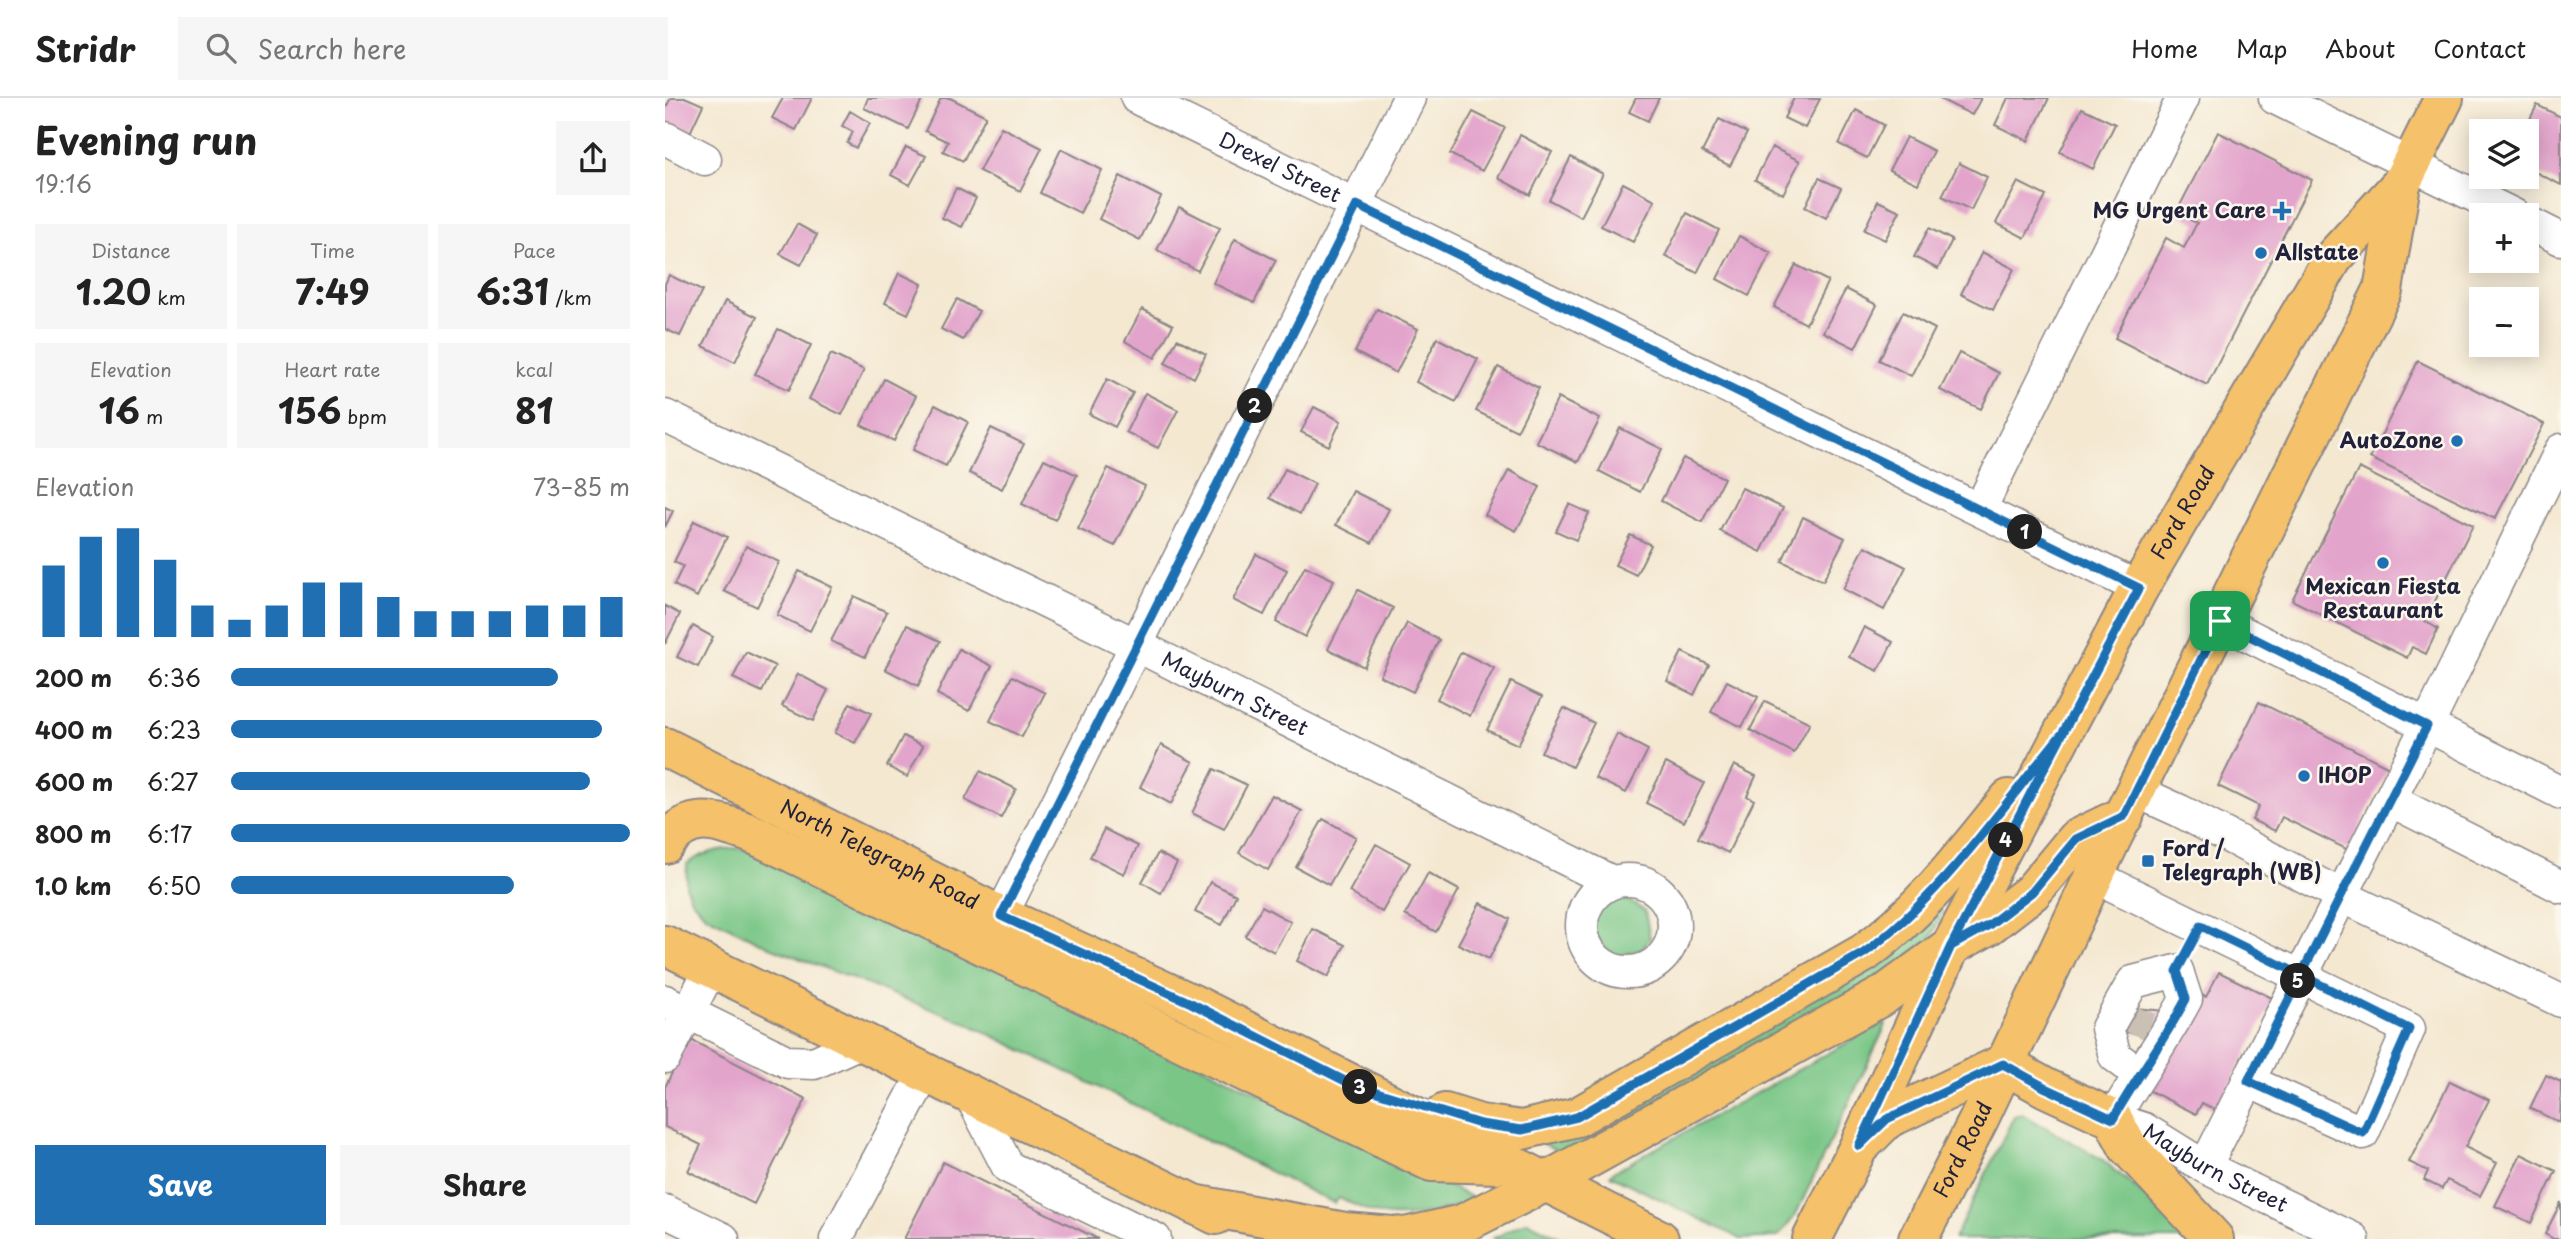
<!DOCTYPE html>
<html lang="en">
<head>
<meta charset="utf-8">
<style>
  body { margin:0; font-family:"Playpen Sans",sans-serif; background:#f6f6f6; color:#222; height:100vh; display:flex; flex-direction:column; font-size:26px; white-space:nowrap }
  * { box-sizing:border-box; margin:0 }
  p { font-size:23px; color:#767676 }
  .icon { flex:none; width:38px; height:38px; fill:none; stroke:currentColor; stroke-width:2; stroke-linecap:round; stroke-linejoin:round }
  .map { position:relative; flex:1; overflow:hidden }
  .panel { display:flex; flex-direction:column; background:#fff; width:665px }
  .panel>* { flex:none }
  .tools { position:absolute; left:1804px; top:21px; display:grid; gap:14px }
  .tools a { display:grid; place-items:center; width:70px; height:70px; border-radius:0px; background:#fff; box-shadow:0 4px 18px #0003; font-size:35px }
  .pin { position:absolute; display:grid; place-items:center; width:60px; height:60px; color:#fff; margin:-30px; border-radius:14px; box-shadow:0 4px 10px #0006 }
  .km { position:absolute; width:35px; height:35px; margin:-18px; border-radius:50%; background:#222; color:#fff; font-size:19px; line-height:35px; text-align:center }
  .round { display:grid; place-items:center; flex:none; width:74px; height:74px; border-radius:0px; background:#f6f6f6 }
  .overview { display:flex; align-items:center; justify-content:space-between; height:119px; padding:0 35px }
  h1 { font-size:38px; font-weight:700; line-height:52px }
  .metrics { display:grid; grid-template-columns:repeat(3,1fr); gap:10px; height:119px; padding:7px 35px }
  .metrics div { display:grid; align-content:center; border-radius:0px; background:#f6f6f6; text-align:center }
  .metrics b { font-size:35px; font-weight:700 }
  .metrics small { font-size:19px; font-weight:400 }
  .metrics p { font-size:19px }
  .chart { height:196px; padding:14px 35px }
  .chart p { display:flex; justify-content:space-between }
  .chart svg { width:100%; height:126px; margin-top:7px; stroke:#1f6fb2; stroke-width:6 }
  .cta { display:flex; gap:14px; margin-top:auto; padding:14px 35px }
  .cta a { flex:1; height:80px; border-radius:0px; background:#1f6fb2; color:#fff; font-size:28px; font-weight:700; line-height:80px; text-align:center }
  .cta a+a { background:#f6f6f6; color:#222 }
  ul { padding:0 35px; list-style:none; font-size:23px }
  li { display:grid; grid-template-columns:112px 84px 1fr; align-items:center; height:52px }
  li i { height:18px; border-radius:9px; background:#1f6fb2 }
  header { display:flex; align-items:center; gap:42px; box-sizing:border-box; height:98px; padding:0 35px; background:#fff; border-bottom:2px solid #e0e0e0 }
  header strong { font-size:33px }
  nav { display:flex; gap:38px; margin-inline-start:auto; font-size:24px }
  .search { width:490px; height:63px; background:#f6f6f6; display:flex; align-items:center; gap:18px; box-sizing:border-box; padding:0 24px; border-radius:0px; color:#767676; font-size:26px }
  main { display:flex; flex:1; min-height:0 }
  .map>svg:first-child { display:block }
  .green { fill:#79c686; stroke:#4e7460; stroke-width:2 }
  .building { fill:#e3a4cc }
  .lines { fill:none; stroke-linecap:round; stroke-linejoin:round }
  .minor-tunnel { stroke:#cac0b3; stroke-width:32; stroke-dasharray:32 16; stroke-linecap:butt }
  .minor-casing { stroke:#8b8586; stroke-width:35 }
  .major-casing { stroke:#8b8586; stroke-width:42 }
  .minor { stroke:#fff; stroke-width:32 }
  .major { stroke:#f5c16b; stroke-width:38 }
  .route-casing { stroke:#fff; stroke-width:14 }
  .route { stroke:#1f6fb2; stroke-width:9 }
  .poi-dot { fill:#1f6fb2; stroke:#fbf7ec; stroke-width:2.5 }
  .labels { text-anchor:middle; stroke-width:5; stroke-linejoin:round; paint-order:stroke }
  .street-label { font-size:21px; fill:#22223b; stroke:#fbf7ec }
  .poi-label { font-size:21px; font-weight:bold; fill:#22223b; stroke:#fbf7ec; text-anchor:start }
</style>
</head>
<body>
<header>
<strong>Stridr</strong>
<div class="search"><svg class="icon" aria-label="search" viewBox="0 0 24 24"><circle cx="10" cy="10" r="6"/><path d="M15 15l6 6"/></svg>Search here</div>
<nav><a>Home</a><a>Map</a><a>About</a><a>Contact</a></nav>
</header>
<main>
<section class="panel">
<div class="overview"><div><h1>Evening run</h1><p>19:16</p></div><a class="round"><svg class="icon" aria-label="share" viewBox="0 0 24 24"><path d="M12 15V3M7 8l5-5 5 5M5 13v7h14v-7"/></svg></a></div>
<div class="metrics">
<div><p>Distance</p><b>1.20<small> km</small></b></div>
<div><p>Time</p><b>7:49</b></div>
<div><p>Pace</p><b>6:31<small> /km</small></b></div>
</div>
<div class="metrics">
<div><p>Elevation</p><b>16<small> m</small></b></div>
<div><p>Heart rate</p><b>156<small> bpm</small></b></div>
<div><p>kcal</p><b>81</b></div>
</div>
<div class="chart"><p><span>Elevation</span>73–85 m</p>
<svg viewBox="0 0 160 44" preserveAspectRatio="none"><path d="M5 44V19M15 44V9M25 44V6M35 44V17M45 44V33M55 44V38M65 44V33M75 44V25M85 44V25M95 44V30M105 44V35M115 44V35M125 44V35M135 44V33M145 44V33M155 44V30"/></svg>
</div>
<ul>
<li><b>200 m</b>6:36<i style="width:82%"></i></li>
<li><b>400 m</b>6:23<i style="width:93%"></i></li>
<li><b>600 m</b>6:27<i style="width:90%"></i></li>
<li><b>800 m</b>6:17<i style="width:100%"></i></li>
<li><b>1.0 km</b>6:50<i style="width:71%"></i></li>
</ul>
<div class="cta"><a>Save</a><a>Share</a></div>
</section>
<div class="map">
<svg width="1896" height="1141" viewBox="0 0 1896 1141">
  <rect width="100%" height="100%" fill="#fbf7ec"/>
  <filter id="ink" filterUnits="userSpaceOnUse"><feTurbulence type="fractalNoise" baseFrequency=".0143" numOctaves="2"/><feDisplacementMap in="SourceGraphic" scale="14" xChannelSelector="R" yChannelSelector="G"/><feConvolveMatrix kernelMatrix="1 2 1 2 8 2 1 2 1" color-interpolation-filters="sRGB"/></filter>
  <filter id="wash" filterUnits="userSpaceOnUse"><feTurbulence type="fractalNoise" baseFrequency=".00686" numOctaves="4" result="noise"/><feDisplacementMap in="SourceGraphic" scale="28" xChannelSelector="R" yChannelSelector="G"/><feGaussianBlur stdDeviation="1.57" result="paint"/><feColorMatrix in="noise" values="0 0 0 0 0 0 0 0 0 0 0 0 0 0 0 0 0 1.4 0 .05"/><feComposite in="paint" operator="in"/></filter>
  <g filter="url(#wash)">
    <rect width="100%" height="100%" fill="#f4e8d1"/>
    <path class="green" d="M69,750l33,5 704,344 -3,6c-24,7 -52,15 -77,13 -18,-1 -36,-11 -52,-18l-5,5 -367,-180 -197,-76 -65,-32 -14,-16 -5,-12 1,-23c14,-11 30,-14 47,-16z
      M948,793l32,20 5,27 -8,11 -24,8 -13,-8 -12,-18c2,-17 0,-37 20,-40z
      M1274,812l4,2 -18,40 -356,204 -26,-12z
      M1218,925l3,2 -91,191 -17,21 -37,2 -131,-64 3,-3z
      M1357,1016l81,46 59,50 27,29h-235l60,-123z
      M862,1123l36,18h-71z"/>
    <g id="blocks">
      <path class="building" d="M6,0h16l16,7 -14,30 -24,-12v-14z
        M118,0h29l-16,32 -24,-12z
        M203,0h55l-15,31 -44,-21z
        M276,0h9l36,18 -23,45 -20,-10 5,-9 -23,-11z
        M971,0h23l-11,23 -19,-9z
        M1129,0l26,1 -15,29 -21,-10z
        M1273,0h43l-9,17z
        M1343,0h41l-21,43 -33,-16z
        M1872,7l24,12v68l-34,-17v-37h-3z
        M1417,10l33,16 -22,45 -33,-17z
        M1191,12l28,15 -17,33 -28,-14z
        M185,13l20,12 -14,25 -9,-5 6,-11 -11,-6z
        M808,14l32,16 -23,43 -32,-17z
        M1054,21l28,14 -17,33 -28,-14z
        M336,29l41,21 -22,43 -41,-20z
        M1553,34l94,48 -105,205 -92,-47 51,-100 18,10 13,-25 -21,-10z
        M855,37l32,17 -22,43 -32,-17z
        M1241,39l28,14 -16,33 -29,-14z
        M241,49l20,9 -16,29 -19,-10z
        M1107,49l28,14 -17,33 -28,-14z
        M396,51l41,21 -22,43 -40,-20z
        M906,59l32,17 -22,43 -32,-17z
        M1294,65l28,14 -16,33 -29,-14z
        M455,78l41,21 -21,43 -41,-21z
        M1154,80l22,10 -15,30 -21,-11z
        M1353,84l28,14 -21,42 -29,-15z
        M958,85l32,17 -22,42 -32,-16z
        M291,90l20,10 -14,29 -20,-9z
        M1213,103l22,10 -15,29 -21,-10z
        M514,109l41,21 -22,43 -41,-21z
        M1022,115l32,17 -22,43 -32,-17z
        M132,126l20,11 -16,30 -21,-11z
        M1264,130l23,12 -14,29 -24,-12z
        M1074,138l32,17 -22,43 -32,-17z
        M570,141l41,21 -22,43 -41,-20z
        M1317,154l32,17 -21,41 -32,-16z
        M1131,167l32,16 -22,43 -32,-17z
        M234,175l23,11 -14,30 -23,-11z
        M4,177l33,16 -22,45 -15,-7v-45z
        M1181,191l31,16 -22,43 -32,-16z
        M292,201l22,12 -16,29 -22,-11z
        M60,203l32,16 -22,45 -32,-16z
        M477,211l31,16 -18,33 -30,-17z
        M712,211l41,20 -22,44 -41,-21z
        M1238,214l32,17 -24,47 -32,-16z
        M113,231l33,16 -22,45 -34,-16z
        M772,240l41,21 -22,43 -40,-20z
        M512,241l29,15 -12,24 -29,-15z
        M1294,255l40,20 -18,36 -41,-19z
        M166,256l33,16 -22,45 -33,-16z
        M1753,263l126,63 -49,95 -125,-61z
        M833,269l41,21 -22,43 -41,-20z
        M219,281l32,17 -22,45 -33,-16z
        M442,281l26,14 -18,34 -26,-13z
        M480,295l33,17 -20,38 -32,-16z
        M893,300l42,21 -22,43 -42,-20z
        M270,307l33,17 -22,44 -33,-16z
        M649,309l27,14 -12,25 -28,-14z
        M326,330l33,16 -22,45 -33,-16z
        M955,330l42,21 -22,43 -41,-21z
        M1018,360l41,20 -22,44 -41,-21z
        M379,361l33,16 -22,45 -33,-16z
        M443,370l37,18 -30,60 -37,-17z
        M1694,370l114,57 -48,96 13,8 -12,25 -14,-7 -5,11 -115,-58z
        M620,371l30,15 -15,30 -30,-16z
        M844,372l31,17 -24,44 -31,-16z
        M1077,390l41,20 -22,44 -41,-21z
        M688,393l36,18 -17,34 -36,-18z
        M904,406l20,9 -13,27 -20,-9z
        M0,409l8,4 -8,16z
        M1138,419l42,21 -22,43 -41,-20z
        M29,423l33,16 -30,60 -23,-12 9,-19 -9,-4z
        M965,437l21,10 -15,30 -21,-10z
        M81,448l33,16 -22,45 -33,-16z
        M1200,448l41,21 -22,43 -41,-21z
        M591,456l31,16 -23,45 -31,-15z
        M640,468l29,14 -29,57 -29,-15z
        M134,473l33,16 -22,44 -33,-16z
        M693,492l35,18 -29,59 -36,-18z
        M189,498l33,16 -22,45 -34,-16z
        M0,508l15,8 -15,30z
        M742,525l32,17 -26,52 -33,-16z
        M242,527l33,16 -22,45 -33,-17z
        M28,528l20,11 -15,30 -21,-10z
        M1199,529l29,15 -15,29 -29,-14z
        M294,551l33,17 -23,45 -32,-17z
        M81,554l29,14 -13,26 -29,-14z
        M796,554l33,16 -24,48 -33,-17z
        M1017,554l27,13 -15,30 -27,-14z
        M133,576l30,16 -15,31 -31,-15z
        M347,578l33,17 -23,44 -32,-16z
        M1062,583l31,16 -16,30 -31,-15z
        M846,584l31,15 -24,48 -31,-15z
        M1100,603l45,22 -16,30 -44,-23z
        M1594,604l130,65 -41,83 -66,-33 -7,14 -23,-11 7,-14 -41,-20z
        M185,605l21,10 -16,30 -20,-10z
        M899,610l30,15 -22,44 -31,-15z
        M952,636l31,16 -22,43 -31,-15z
        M238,638l20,10 -16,31 -20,-11z
        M496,647l32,17 -22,42 -31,-17z
        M1001,665l38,20 -20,39 -38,-19z
        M1069,667l22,11 -9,20 7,4 -26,53 -30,-15z
        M549,671l33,16 -23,44 -32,-16z
        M315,673l36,18 -15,29 -36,-18z
        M607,697l30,16 -34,59 -29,-17z
        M658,721l33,18 -27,48 -33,-18z
        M439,731l34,17 -14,28 -34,-17z
        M711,746l34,19 -28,49 -33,-20z
        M493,755l19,10 -16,30 -19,-11z
        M763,775l31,17 -23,42 -31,-17z
        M545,784l26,13 -14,30 -27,-13z
        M815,805l30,16 -21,40 -31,-15z
        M597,808l29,16 -17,30 -29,-16z
        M648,831l32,16 -17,32 -31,-16z
        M1554,874l55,27 -57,112 -15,-8 -6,11 -48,-24 49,-97 9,4z
        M1460,909l51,5 -12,23 -52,-4z
        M24,941l117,60 -52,105 -66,-33 13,-26 -36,-18v-40z
        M1881,977l15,7 -1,41 -30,-15z
        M1785,983l39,19 -24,47 32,16 -17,33 -33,-16 -5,9 -18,-9 4,-9 -19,-9z
        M1856,1056l35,17 -25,52 -36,-17z
        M278,1064l155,77h-194z
        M1896,1104v37h-7l-9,-5z"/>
    </g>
  </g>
  <g filter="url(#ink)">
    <use href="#blocks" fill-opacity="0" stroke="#8b8586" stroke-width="2"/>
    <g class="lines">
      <path class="minor-tunnel" d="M1465,935l10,-25"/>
      <defs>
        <g id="minor">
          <path id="s1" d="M472,0l1002,490"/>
          <path d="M1610,0l239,117"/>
          <path d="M0,40l40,21"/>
          <path d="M1862,124l34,17"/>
          <path id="s2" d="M0,318l471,229 476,237"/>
          <path d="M1315,411l203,-411"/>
          <path d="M1555,523l341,172"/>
          <path d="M1471,693l44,20 162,85 219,105"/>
          <path d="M1725,702l171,87"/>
          <path d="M1429,778l315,153 -46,104 -115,-52"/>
          <circle cx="963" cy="828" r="46"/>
          <path d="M336,818l408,-818"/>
          <path id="s3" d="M1512,873l9,28c-22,42 -50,79 -73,120l31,10 61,38 148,72"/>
          <path d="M0,903l123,61 26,1 48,-22"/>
          <path d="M0,959l46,-89"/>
          <path d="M1474,976l-24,-18 -8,-28 26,-46 44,-11"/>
          <path d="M306,998l37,71 147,72"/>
          <path d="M1540,1069l222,-441 134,-276"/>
          <path d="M0,1113l58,28"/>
          <path d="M171,1141l89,-167"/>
        </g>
        <g id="major">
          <path id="s4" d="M0,649l336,169 190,87 468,236"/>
          <path d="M0,746c26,-36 56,-21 90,-9l676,327 67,2"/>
          <path d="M0,847l551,270"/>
          <path d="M1338,966l43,24 67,31 15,28 86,92"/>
          <path d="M780,1015l35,11 42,6 55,-13 287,-164c58,-42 100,-99 145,-154"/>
          <path d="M1198,1045l24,-24 116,-55"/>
          <path d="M528,1106l152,28 60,5 57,-13 84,-42 338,-187 67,-49 38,-21 43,-33 44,-53 48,-23"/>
          <path id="s5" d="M1147,1141l47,-93 92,-200 188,-358 194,-330 68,-74 43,-86"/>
          <path id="s6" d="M1253,1141l61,-120 132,-279 272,-550 18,-106"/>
        </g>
      </defs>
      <use href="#minor" class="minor-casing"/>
      <use href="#major" class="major-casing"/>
      <use href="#minor" class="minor"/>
      <use href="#major" class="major"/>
    </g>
  </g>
  <g class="lines" filter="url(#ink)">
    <defs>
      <path id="route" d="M1555,523l-96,195 -48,23 -44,53 -43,33 -38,21 188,-358 -782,-383 -356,711 190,87 160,81 129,40 42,6 55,-13 287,-164c77,-56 137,-145 197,-218l-110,211 -92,200 28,-27 116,-55 43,24 67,31c23,-41 51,-78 73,-120l-9,-28 24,-45 100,49 -53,106 115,52 46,-104 -108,-54 126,-249 -207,-105"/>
    </defs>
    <use href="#route" class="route-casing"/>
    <use href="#route" class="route"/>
  </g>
  <g class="poi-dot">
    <path d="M1613.5 102.5h7v7h7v7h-7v7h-7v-7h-7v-7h7z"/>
    <circle cx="1596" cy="155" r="7"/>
    <circle cx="1792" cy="343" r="7"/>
    <circle cx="1718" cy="465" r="7"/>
    <circle cx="1639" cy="678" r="7"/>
    <rect x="1476" y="756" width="14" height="14" rx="3.5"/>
  </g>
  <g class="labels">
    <g class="street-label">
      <text dy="7" stroke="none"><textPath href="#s1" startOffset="159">Drexel Street</textPath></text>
      <text dy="7" stroke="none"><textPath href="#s5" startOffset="816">Ford Road</textPath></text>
      <text dy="7" stroke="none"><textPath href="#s2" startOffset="634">Mayburn Street</textPath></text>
      <text dy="7" stroke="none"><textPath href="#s4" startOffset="240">North Telegraph Road</textPath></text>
      <text dy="7" stroke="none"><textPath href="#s6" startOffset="100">Ford Road</textPath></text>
      <text dy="7" stroke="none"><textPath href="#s3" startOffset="284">Mayburn Street</textPath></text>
    </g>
    <g class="poi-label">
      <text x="1601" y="120" text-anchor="end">MG Urgent Care</text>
      <text x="1610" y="162">Allstate</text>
      <text x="1778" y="350" text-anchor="end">AutoZone</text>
      <text x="1718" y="496" text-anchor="middle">Mexican Fiesta<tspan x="1718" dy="24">Restaurant</tspan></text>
      <text x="1653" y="685">IHOP</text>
      <text x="1497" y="758">Ford /<tspan x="1497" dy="24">Telegraph (WB)</tspan></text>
    </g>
  </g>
</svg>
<div class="tools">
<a><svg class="icon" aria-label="layers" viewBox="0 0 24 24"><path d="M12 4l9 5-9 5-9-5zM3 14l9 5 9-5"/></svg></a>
<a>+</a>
<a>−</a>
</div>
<div class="pin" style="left:1555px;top:523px;background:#1e9e55"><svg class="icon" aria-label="arrive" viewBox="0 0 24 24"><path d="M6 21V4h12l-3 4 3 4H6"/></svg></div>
<b class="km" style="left:1360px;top:434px">1</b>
<b class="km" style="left:590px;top:308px">2</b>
<b class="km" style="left:695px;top:989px">3</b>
<b class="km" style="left:1341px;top:742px">4</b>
<b class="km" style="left:1633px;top:883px">5</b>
</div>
</main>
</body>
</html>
